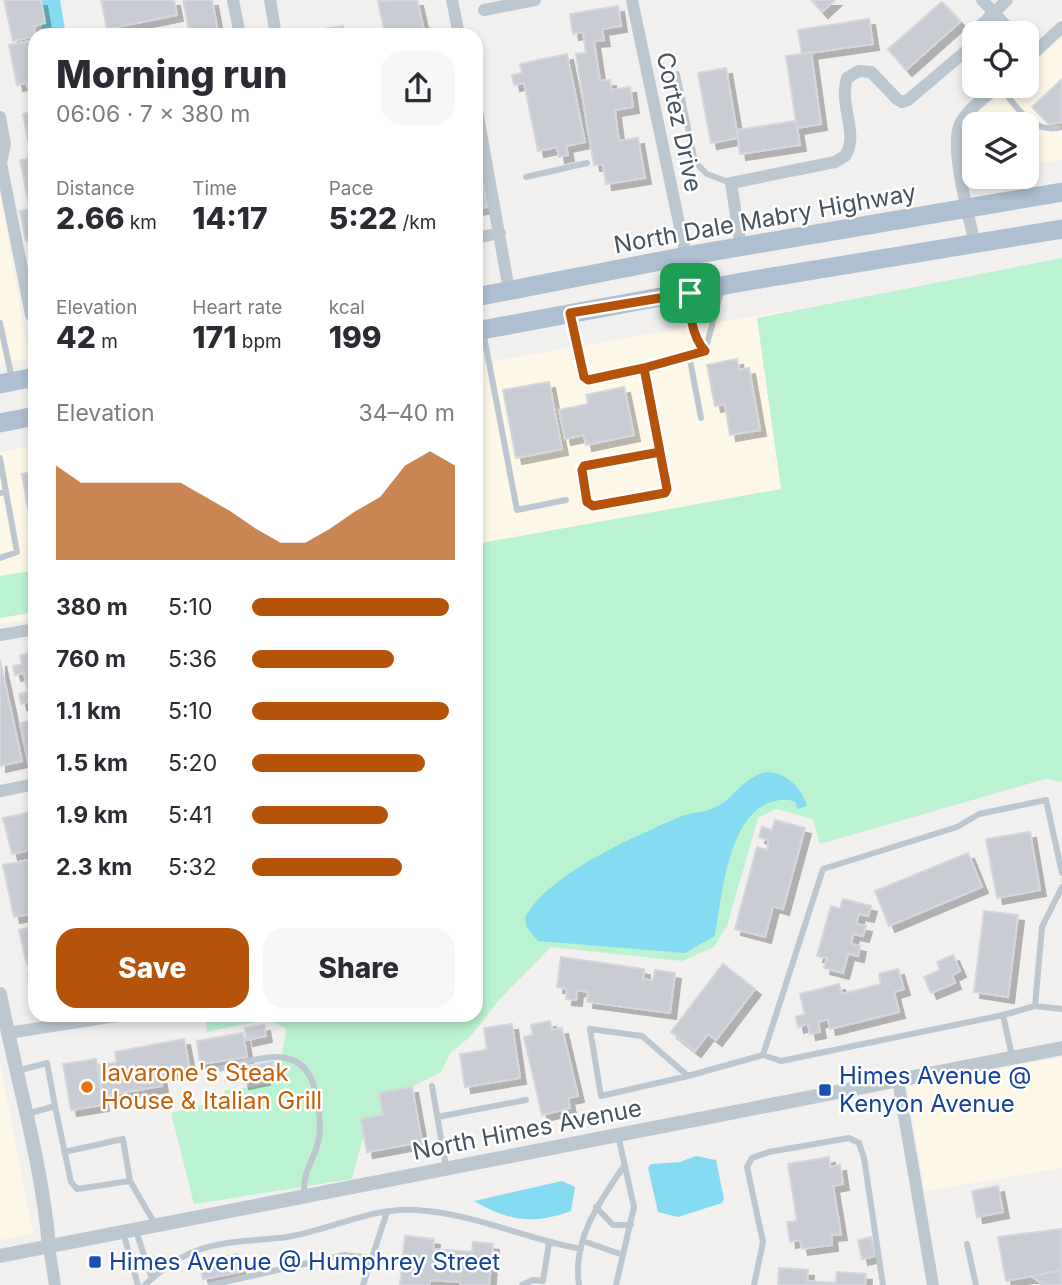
<!DOCTYPE html>
<html lang="en">
<head>
<meta charset="utf-8">
<style>
  body { margin:0; font-family:Inter,sans-serif; background:#f7f7f7; color:#2b2b33; height:100vh; display:flex; flex-direction:column; font-size:26px; white-space:nowrap }
  * { box-sizing:border-box; margin:0 }
  p { font-size:23px; color:#7c7c81 }
  .icon { flex:none; width:38px; height:38px; fill:none; stroke:currentColor; stroke-width:2; stroke-linecap:round; stroke-linejoin:round }
  .map { position:relative; flex:1; overflow:hidden }
  .details { position:absolute; left:28px; top:28px; width:455px; height:994px; display:flex; flex-direction:column; background:#fff; border-radius:21px; box-shadow:0 4px 10px #0003 }
  .details>* { flex:none }
  .controls { position:absolute; left:962px; top:21px; display:grid; gap:14px }
  .controls a { display:grid; place-items:center; width:77px; height:77px; border-radius:14px; background:#fff; box-shadow:0 4px 10px #0003; font-size:35px }
  .pin { position:absolute; display:grid; place-items:center; width:60px; height:60px; color:#fff; margin:-30px; border-radius:14px; box-shadow:0 4px 10px #0006 }
  .round { display:grid; place-items:center; flex:none; width:74px; height:74px; border-radius:21px; background:#f7f7f7 }
  .overview { display:flex; align-items:center; justify-content:space-between; height:119px; padding:0 28px }
  h1 { font-size:38px; font-weight:800; line-height:52px }
  .metrics { display:grid; grid-template-columns:repeat(3,1fr); gap:10px; height:119px; padding:7px 28px }
  .metrics div { display:grid; align-content:center }
  .metrics b { font-size:30px; font-weight:800 }
  .metrics small { font-size:19px; font-weight:400 }
  .metrics p { font-size:19px }
  .chart { height:196px; padding:14px 28px }
  .chart p { display:flex; justify-content:space-between }
  .chart svg { width:100%; height:126px; margin-top:7px; fill:#b45309; opacity:.7 }
  .action { display:flex; gap:14px; margin-top:auto; padding:14px 28px }
  .action a { flex:1; height:80px; border-radius:21px; background:#b45309; color:#fff; font-size:28px; font-weight:800; line-height:80px; text-align:center }
  .action a+a { background:#f7f7f7; color:#2b2b33 }
  ul { padding:0 28px; list-style:none; font-size:23px }
  li { display:grid; grid-template-columns:112px 84px 1fr; align-items:center; height:52px }
  li i { height:18px; border-radius:9px; background:#b45309 }
  .map>svg:first-child { display:block }
  .commercial { fill:#fdf7e8 }
  .green { fill:#bbf2d1 }
  .water { fill:#85dcf2 }
  .building { fill:#c9ccd2; stroke:#d3d6dc; stroke-width:2; filter:url(#shadow) }
  .lines { fill:none; stroke-linecap:round; stroke-linejoin:round }
  .service { stroke:#bcc7d0; stroke-width:6 }
  .minor { stroke:#bcc7d0; stroke-width:12 }
  .tertiary { stroke:#bcc7d0; stroke-width:14 }
  .primary { stroke:#adbfd0; stroke-width:19 }
  .route-casing { stroke:#fff; stroke-width:14 }
  .route { stroke:#b45309; stroke-width:9 }
  .food-dot { fill:#e8710a; stroke:#fff; stroke-width:2.5 }
  .transit-dot { fill:#1a4fb4; stroke:#fff; stroke-width:2.5 }
  .labels { text-anchor:middle; stroke-width:5; stroke-linejoin:round; paint-order:stroke }
  .street-label { font-size:24px; fill:#46535f; stroke:#fff }
  .food-label { font-size:24px; fill:#c56008; stroke:#fff; text-anchor:start }
  .transit-label { font-size:24px; fill:#164399; stroke:#fff; text-anchor:start }
</style>
</head>
<body>
<div class="map">
<svg width="1062" height="1285" viewBox="0 0 1062 1285">
  <defs>
    <filter id="shadow"><feDropShadow dx="6" dy="6" stdDeviation="0" flood-color="#0004"/></filter>
  </defs>
  <rect width="100%" height="100%" fill="#f2efef"/>
  <path class="commercial" d="M1062,37v122l-35,7v-42h-52v52l-5,1 -5,-47 11,-15 33,-29h18v-17z
    M0,194l29,164 -29,5z
    M783,311l8,12 -27,10 -1,34 20,41 2,66 -4,18 -305,71v-199z
    M35,445v174l-35,5v-172z
    M1062,1057v111l-137,23 -18,-105z
    M0,1063l33,170 -33,7z"/>
  <path class="green" d="M1062,258v524l-17,-3 -225,65 -7,-25 -37,-10 -18,9 -31,108 -13,21 -32,14 -131,-14 -52,53 -29,37 -20,16 -9,19 -44,22 -35,47 -10,38 -158,25 -23,-91 50,-13 4,-9 37,-6 17,-10 7,-46 -17,-10 -62,13 -2,-17h271v-471l305,-55 -24,-171z
    M35,570v42l-35,6v-42z"/>
  <path class="water" d="M38,0h22l6,35h-23z
    M766,772c19,0 36,15 41,34l-9,3 -3,-7c-8,-4 -18,-2 -27,1 -41,18 -46,94 -53,133l-30,17 -147,-12 -11,-13 -2,-10c23,-45 111,-82 157,-102 10,-4 22,-3 32,-8 21,-9 26,-29 52,-36z
    M696,1156l20,4 8,39 -2,4 -44,14 -20,-5 -10,-44 3,-4 29,-2z
    M562,1181l13,6 -4,24c-38,14 -62,10 -97,-10z"/>
  <path class="building" d="M4,0h37l4,23 -11,3 1,10 -22,5z
    M101,0h73l3,15 -70,14z
    M183,0h29l6,32 -28,3z
    M417,0l8,35h-40l-7,-34z
    M811,0h24l-13,12z
    M942,2l18,20 -54,48 -18,-21z
    M618,6l3,20 -19,3 2,11 -10,1 6,40 10,-1 1,10 19,-3 3,20 -18,3 1,10 3,21 19,-3 7,40 -39,6 -3,-20 -9,1 -7,-40 -11,-71 10,-1 -3,-21 -10,2 -3,-20z
    M869,19l4,25 -71,10 -4,-24z
    M343,26l2,9h-44l-1,-3z
    M35,40v113l-4,1 -8,-40 10,-2 -6,-29 -10,2 -8,-40z
    M811,52l10,72 -24,4 -11,-72z
    M567,54l18,88 -19,4 2,9 -9,2 -2,-10 -19,4 -14,-68 -10,2 -2,-10 10,-2 -2,-9z
    M726,68l12,70 -27,5 -13,-70z
    M1062,79v43l-13,2 -17,-17z
    M796,121l4,24 -60,9 -3,-24z
    M35,157v62h-3l3,20 -9,2 -6,-30 10,-2 -10,-49z
    M481,173l6,34 -11,2v-35z
    M737,359l2,11 10,-2 11,62 -30,5 -5,-31 -10,2 -8,-41z
    M549,382l13,67 -46,9 -13,-68z
    M624,387l10,48 -48,10 -2,-10 -19,4 -6,-29 29,-6 -2,-9z
    M35,471v60l-3,1 -10,-58z
    M35,652v58l-3,1 -2,-10 -9,3 -2,-10 9,-2 -4,-19 -9,2 -2,-9 9,-2 -2,-9z
    M0,660l22,101 -22,5z
    M35,720v55l-4,1 -11,-53z
    M35,811v38l-23,5 -9,-36z
    M775,820l30,8 -22,81 -10,-3 -8,31 -30,-8 22,-82 10,3 2,-10 -10,-3 3,-10 10,3z
    M1030,832l10,58 -43,8 -11,-59z
    M968,853l14,34 -93,39 -14,-35z
    M35,859v54l-21,4 -11,-52z
    M843,899l28,7 -3,10 -9,-2 -3,10 10,2 -3,10 -10,-2 -2,10 9,2 -2,10 -10,-2 -5,19 -19,-5 3,-10 -10,-2 14,-50 9,3z
    M984,911l34,4 -10,82 -34,-5z
    M35,926v37l-8,2 -8,-35z
    M953,955l7,16 -8,4 3,8 -24,10 -7,-16 16,-7 -3,-8z
    M561,957l83,12 -1,10 10,2 2,-11 20,3 -5,40 -83,-11 1,-10 -11,-2 -1,10 -10,-1 1,-10 -10,-2z
    M723,964l32,25 -39,51 -8,-6 -13,17 -24,-19z
    M898,969l6,20 -10,3 5,20 -69,17 -2,-10 -10,3 2,10 -10,2 -2,-10 -10,3 -2,-10 9,-3 -5,-20 39,-10 3,10 39,-10 -2,-10z
    M35,974v35l-7,-34z
    M550,1021l2,9 10,-2 16,68 -10,2 2,10 -28,7 -18,-78 9,-2 -2,-10z
    M512,1024l8,54 -55,9 -5,-33 27,-4 -3,-22z
    M264,1025l2,11 -19,4 -2,-12z
    M243,1033l4,24 -47,7 -3,-23z
    M184,1039l6,31 -30,5 2,11 -59,10 -5,-30 19,-4 -2,-10z
    M96,1059l7,46 -32,5 -8,-46z
    M273,1062l1,8 -11,2 1,7 -21,4 -3,-15z
    M412,1087l10,55 -55,10 -6,-33 22,-4 -4,-22z
    M829,1157l1,10 10,-2 3,19 -10,2 8,48 -10,1 1,10 -30,4 -2,-9 -10,2 -3,-20 10,-1 -9,-57z
    M998,1186l5,26 -26,5 -5,-26z
    M1062,1229v41l-56,11 -8,-44z
    M405,1236l29,3 -1,10 39,3 1,-10 20,2 -4,41h-29v-3l-30,-2v5h-30l2,-18 10,1 1,-11 -10,-1z
    M871,1237l4,19 -13,3 -4,-19z
    M237,1254l3,18 -37,7 -4,-18z
    M779,1268l29,2 -1,11 29,2 1,-11 29,2 -1,11h-87z
    M1062,1270v15h-19l-11,-9z"/>
  <g class="lines">
    <path class="service" d="M677,74l18,88 12,12 24,9
      M999,86c18,20 30,46 59,42
      M526,177l61,-14
      M690,295l6,46 9,10 17,-63
      M571,316l13,61 4,3 117,-29
      M0,323l12,56
      M483,331l34,179 49,-10
      M689,355l12,63
      M644,368l23,121 -2,4 -72,13 -6,-4 -5,-32 2,-4 76,-15
      M0,458l6,34 -6,1
      M0,558l17,-6 -11,-60
      M1035,1006l7,-79 20,-40
      M1003,1015l32,-9 27,3
      M763,1055l60,-186 134,-42 22,-13 67,-14 16,73
      M219,1069c40,-10 86,-30 97,25 3,17 6,32 2,49 -5,19 -17,32 -13,51
      M17,1071l30,-8 8,43
      M688,1076l-87,20 -11,-67 52,7 46,40 75,-21 18,6 222,-46 9,41
      M432,1086l14,81
      M27,1114l28,-8 16,76 6,7 53,-8 25,43
      M437,1117l89,-17
      M64,1152l59,-13 7,42
      M596,1207l17,18h18
      M136,1231l16,48
      M123,1232l15,53
      M583,1241l40,14
      M967,1244l9,41
      M145,1285c15,-14 33,-28 53,-35 28,-10 59,-9 89,-13 44,-7 84,-30 129,-27 56,3 110,29 165,39
      M211,1285l133,-30 28,3
      M363,1285l24,-73
      M522,1285l11,-5 10,1 6,-38
      M579,1285c-7,-45 20,-83 45,-119
      M616,1285l18,-78 -16,-72
      M754,1285l9,-43 -16,-75 5,-9 17,-6 80,-14 10,5 5,15 19,127"/>
    <path class="minor" d="M233,0l7,35
      M270,0l6,35
      M452,0l7,35
      M632,0l54,256 4,37
      M982,0l31,33
      M484,10l51,-10
      M1027,59l35,-32
      M476,105l33,185
      M0,117l5,27 -4,19 30,152 4,-1
      M476,238l24,-5
      M975,244c-6,-27 -23,-88 -17,-114 3,-17 28,-33 40,-44
      M741,247l-10,-64 104,-21 10,-6c15,-22 -7,-51 2,-78l12,-7 12,1 26,27 5,3 6,-2 59,-50 8,-19 32,-31
      M0,635l35,-6
      M0,791l35,-7
      M8,1033l115,-18
      M898,1080l35,205
      M49,1247l6,38"/>
    <path class="tertiary" d="M0,994c16,84 42,167 49,253
      M0,1256l1062,-208"/>
    <path class="primary" d="M476,297l210,-41 376,-64
      M476,331l266,-49 320,-53
      M0,384l35,-7
      M0,423l35,-7"/>
  </g>
  <g class="lines">
    <defs>
      <path id="route" d="M690,293l-120,20 14,64 4,3 56,-12 16,84 -76,14 -2,4 5,32 6,4 72,-13 2,-4 -23,-121 61,-17c-14,-16 -15,-37 -15,-58"/>
    </defs>
    <use href="#route" class="route-casing"/>
    <use href="#route" class="route"/>
  </g>
  <circle class="food-dot" cx="87" cy="1087" r="7"/>
  <g class="transit-dot">
    <rect x="818" y="1083" width="14" height="14" rx="3.5"/>
    <rect x="88" y="1255" width="14" height="14" rx="3.5"/>
  </g>
  <g class="labels">
    <g class="street-label">
      <text transform="translate(679 122) rotate(78)" y="8">Cortez Drive</text>
      <text transform="translate(765 219) rotate(-10)" y="8">North Dale Mabry Highway</text>
      <text transform="translate(527 1130) rotate(-11)" y="8">North Himes Avenue</text>
    </g>
    <g class="food-label">
      <text x="101" y="1081">Iavarone's Steak<tspan x="101" dy="28">House &amp; Italian Grill</tspan></text>
    </g>
    <g class="transit-label">
      <text x="839" y="1084">Himes Avenue @<tspan x="839" dy="28">Kenyon Avenue</tspan></text>
      <text x="109" y="1270">Himes Avenue @ Humphrey Street</text>
    </g>
  </g>
</svg>
<div class="controls">
<a><svg class="icon" aria-label="locate" viewBox="0 0 24 24"><circle cx="12" cy="12" r="6"/><path d="M12 2v4M12 18v4M2 12h4M18 12h4"/></svg></a>
<a><svg class="icon" aria-label="layers" viewBox="0 0 24 24"><path d="M12 4l9 5-9 5-9-5zM3 14l9 5 9-5"/></svg></a>
</div>
<div class="pin" style="left:690px;top:293px;background:#1e9e55"><svg class="icon" aria-label="arrive" viewBox="0 0 24 24"><path d="M6 21V4h12l-3 4 3 4H6"/></svg></div>
<section class="details">
<div class="overview"><div><h1>Morning run</h1><p>06:06 · 7 × 380 m</p></div><a class="round"><svg class="icon" aria-label="share" viewBox="0 0 24 24"><path d="M12 15V3M7 8l5-5 5 5M5 13v7h14v-7"/></svg></a></div>
<div class="metrics">
<div><p>Distance</p><b>2.66<small> km</small></b></div>
<div><p>Time</p><b>14:17</b></div>
<div><p>Pace</p><b>5:22<small> /km</small></b></div>
</div>
<div class="metrics">
<div><p>Elevation</p><b>42<small> m</small></b></div>
<div><p>Heart rate</p><b>171<small> bpm</small></b></div>
<div><p>kcal</p><b>199</b></div>
</div>
<div class="chart"><p><span>Elevation</span>34–40 m</p>
<svg viewBox="0 0 160 44" preserveAspectRatio="none"><path d="M0 44V11L10 17L20 17L30 17L40 17L50 17L60 22L70 27L80 33L90 38L100 38L110 33L120 27L130 22L140 11L150 6L160 11V44z"/></svg>
</div>
<ul>
<li><b>380 m</b>5:10<i style="width:97%"></i></li>
<li><b>760 m</b>5:36<i style="width:70%"></i></li>
<li><b>1.1 km</b>5:10<i style="width:97%"></i></li>
<li><b>1.5 km</b>5:20<i style="width:85%"></i></li>
<li><b>1.9 km</b>5:41<i style="width:67%"></i></li>
<li><b>2.3 km</b>5:32<i style="width:74%"></i></li>
</ul>
<div class="action"><a>Save</a><a>Share</a></div>
</section>
</div>
</body>
</html>
